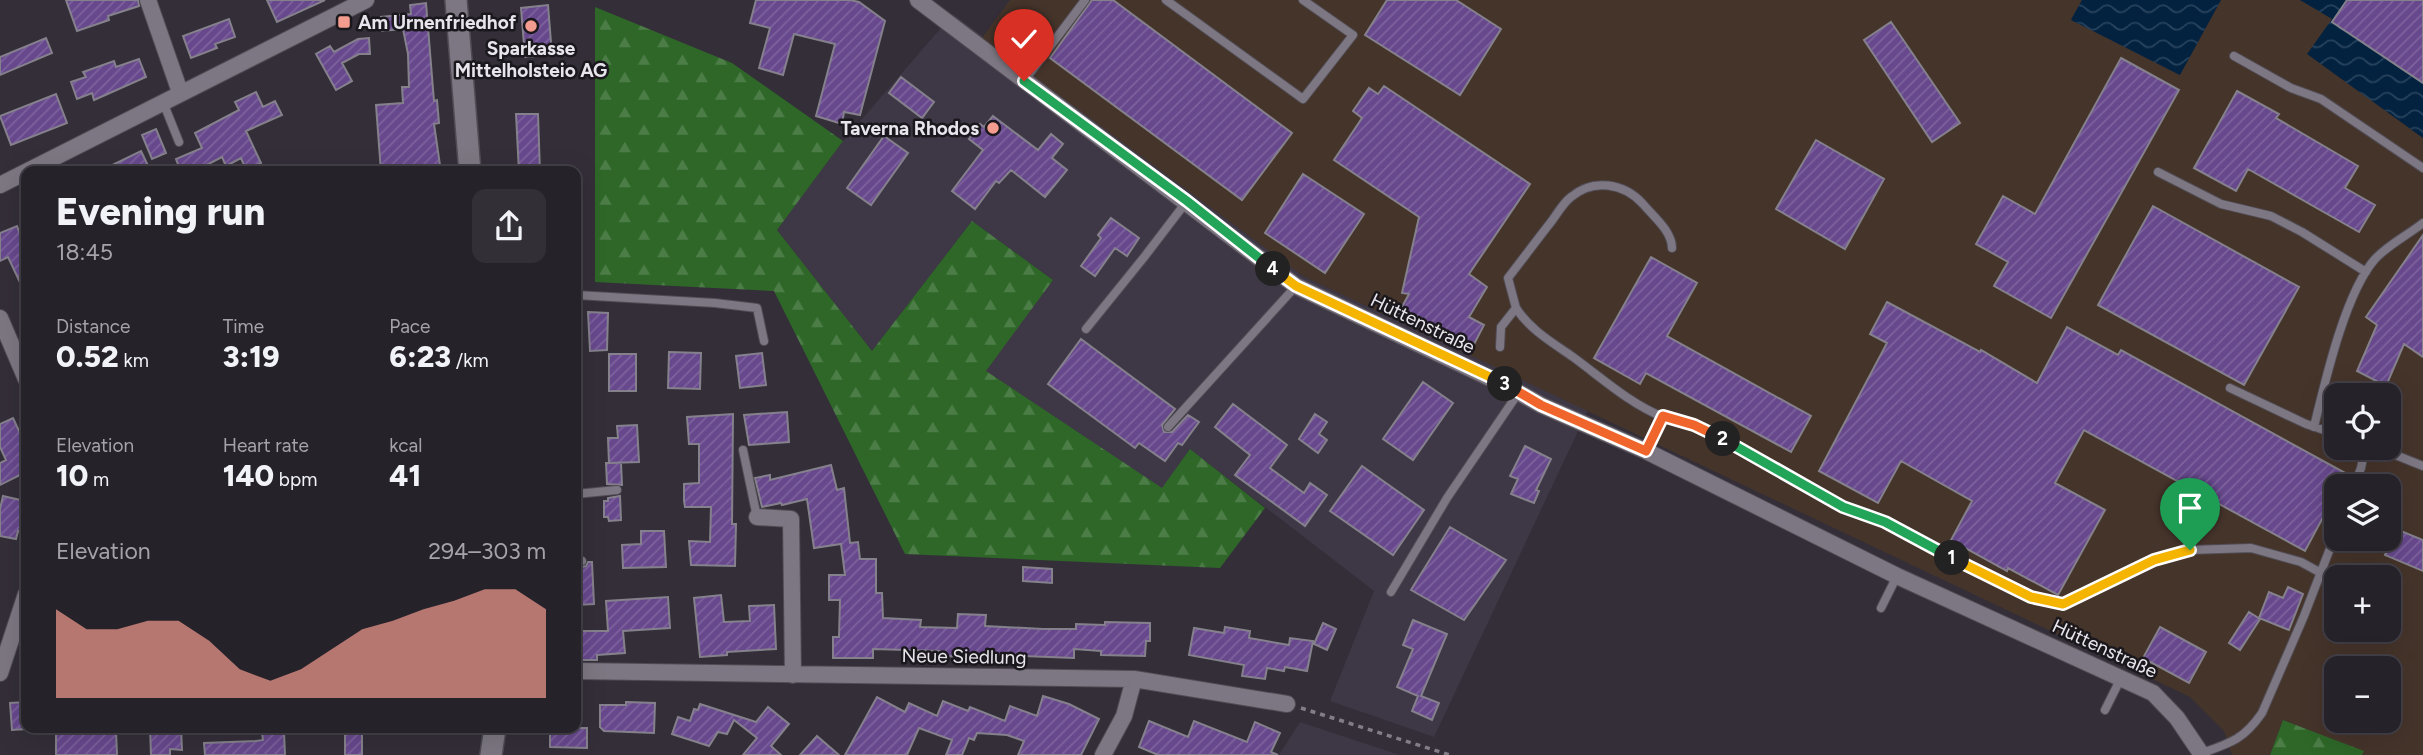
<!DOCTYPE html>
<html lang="en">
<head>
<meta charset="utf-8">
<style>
  body { margin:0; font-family:Figtree,sans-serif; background:#322f36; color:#f1f3f6; height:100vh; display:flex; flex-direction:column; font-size:26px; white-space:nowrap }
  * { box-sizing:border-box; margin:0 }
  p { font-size:23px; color:#a4a4a8 }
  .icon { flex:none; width:38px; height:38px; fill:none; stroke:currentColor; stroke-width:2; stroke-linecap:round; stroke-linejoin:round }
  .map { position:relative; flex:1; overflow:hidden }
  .side { position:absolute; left:21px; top:166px; width:560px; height:567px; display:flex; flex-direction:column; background:#26222a; border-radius:14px; box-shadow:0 7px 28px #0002,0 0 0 2px #423f47 }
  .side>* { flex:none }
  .fabs { position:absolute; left:2324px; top:383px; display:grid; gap:14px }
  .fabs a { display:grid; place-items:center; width:77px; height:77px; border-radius:14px; background:#26222a; box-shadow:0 7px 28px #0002,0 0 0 2px #423f47; font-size:35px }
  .pin { position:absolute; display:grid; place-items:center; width:60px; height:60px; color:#fff; margin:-72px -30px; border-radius:50% 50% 50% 0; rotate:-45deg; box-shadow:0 0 7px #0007 }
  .pin .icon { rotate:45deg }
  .km { position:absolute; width:35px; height:35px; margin:-18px; border-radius:50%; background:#222; color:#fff; font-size:19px; line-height:35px; text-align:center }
  .round { display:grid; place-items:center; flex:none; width:74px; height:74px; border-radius:14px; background:#322f36 }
  .summary { display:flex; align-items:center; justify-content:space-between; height:119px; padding:0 35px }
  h1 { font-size:38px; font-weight:800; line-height:52px }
  .metrics { display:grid; grid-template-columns:repeat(3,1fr); gap:10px; height:119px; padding:7px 35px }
  .metrics div { display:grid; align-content:center }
  .metrics b { font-size:30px; font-weight:800 }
  .metrics small { font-size:19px; font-weight:400 }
  .metrics p { font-size:19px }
  .chart { height:196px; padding:14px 35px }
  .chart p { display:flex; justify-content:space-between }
  .chart svg { width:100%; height:126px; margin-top:7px; fill:#f59c90; opacity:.7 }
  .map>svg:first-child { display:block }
  .built { fill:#3e3745 }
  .industrial { fill:#45342a; fill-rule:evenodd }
  .forest { fill:url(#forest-firs) }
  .water { fill:url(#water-waves) }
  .building { fill:url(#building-hatch); stroke:#85818c; stroke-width:2 }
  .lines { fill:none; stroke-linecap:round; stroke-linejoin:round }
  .lane-casing { stroke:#514c54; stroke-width:10 }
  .street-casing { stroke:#514c54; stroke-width:18 }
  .secondary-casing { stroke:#514c54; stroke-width:24 }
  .path { stroke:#827e86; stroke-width:3.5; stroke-dasharray:5 5; stroke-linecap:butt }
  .lane { stroke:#7c7782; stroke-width:8 }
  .street { stroke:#7c7782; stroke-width:16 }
  .secondary { stroke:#7c7782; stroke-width:21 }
  .split-1-casing { stroke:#fff; stroke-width:14 }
  .split-2-casing { stroke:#fff; stroke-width:14 }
  .split-3-casing { stroke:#fff; stroke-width:14 }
  .split-4-casing { stroke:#fff; stroke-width:14 }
  .split-5-casing { stroke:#fff; stroke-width:14 }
  .split-1 { stroke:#f5b400; stroke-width:9 }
  .split-2 { stroke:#22a559; stroke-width:9 }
  .split-3 { stroke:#f0652b; stroke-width:9 }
  .split-4 { stroke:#f5b400; stroke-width:9 }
  .split-5 { stroke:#22a559; stroke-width:9 }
  .poi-dot { fill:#f59c90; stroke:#1a181c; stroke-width:2.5 }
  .labels { text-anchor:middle; stroke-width:5; stroke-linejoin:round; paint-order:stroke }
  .poi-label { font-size:19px; font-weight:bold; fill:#e9e5ec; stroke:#1a181c; text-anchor:start }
  .street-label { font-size:19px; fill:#e9e5ec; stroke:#1a181c }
</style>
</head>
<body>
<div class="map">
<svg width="2423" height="755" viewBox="0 0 2423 755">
  <defs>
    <pattern id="forest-firs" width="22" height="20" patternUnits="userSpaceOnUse" patternTransform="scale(1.75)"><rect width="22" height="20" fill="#2e6728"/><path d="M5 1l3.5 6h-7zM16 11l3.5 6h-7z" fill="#4c7d47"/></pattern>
    <pattern id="water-waves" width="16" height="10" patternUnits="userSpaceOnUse" patternTransform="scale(1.75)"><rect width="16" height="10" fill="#022240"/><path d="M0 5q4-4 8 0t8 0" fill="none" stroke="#27425c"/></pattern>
    <pattern id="building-hatch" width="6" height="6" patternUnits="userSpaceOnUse" patternTransform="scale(1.75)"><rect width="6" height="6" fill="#67488d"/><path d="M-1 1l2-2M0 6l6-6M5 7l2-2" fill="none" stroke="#7d629d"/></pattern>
  </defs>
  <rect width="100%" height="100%" fill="#332e38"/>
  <path class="built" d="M953,14l350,262 285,134 -154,327 -104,-36 44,-110 -183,-141 -29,39 -177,-118 67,-92 -80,-58 -100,130 -95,-121 66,-89z
    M1300,722l100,33h-121z"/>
  <path class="industrial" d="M1010,0h1072l-11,19 108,56 42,-75h79l33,19 -25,35 115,84v617h-61l1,-4 -80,-31 -13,35h-38l-8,-24 -34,-34 -887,-421 -321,-238zM2336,396h53v52h-53zM2336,486h53v53h-53zM2336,578h53v52h-53zM2336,668h53v53h-53z"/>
  <path class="forest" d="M595,7l137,56 111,78 -66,89 95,121 100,-130 81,59 -67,91 176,117 28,-39 75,59 -45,60 -315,-14 -131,-263 -179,-9z
    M2283,720l81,31 -2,4h-92z"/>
  <path class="water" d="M2082,0h139l-41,75 -109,-55z
    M2300,0h123v138l-116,-84 25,-35z"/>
  <path class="building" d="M66,0h72l1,6 -31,10 1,4 -32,11z
    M267,0h58l-48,22z
    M756,0h94l9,2 26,19 -25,94 -16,-3 -2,12 -26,-8 19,-72 -41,-10 -11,41 -24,-7 11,-40 -20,-5z
    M1092,0h21l179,133 -50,67 -192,-142z
    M1387,0h69l45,29 -41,66 -95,-60z
    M2347,0h76v83l-91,-61z
    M426,3l8,98 3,-1 2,23 -5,1 7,48h-60l-5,-67 27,-2 -1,-16h7l-1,-33 -5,-25 -21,2 -1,-14 30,-3 -1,-9z
    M548,5l4,50 -27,2 -4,-49z
    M229,19l6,18 -20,7 2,4 -26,10 -8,-22z
    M1891,22l69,101 -28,19 -68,-102z
    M46,38l6,15 -52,22v-18z
    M369,38l1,16h-11l-17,9 10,18 -16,9 -20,-36 14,-8 4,6 24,-13z
    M2121,58l58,32 -128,228 -57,-32 14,-24 -32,-18 27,-48 32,18z
    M139,59l7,18 -52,23 -2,-7 -15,6 -6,-17 15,-5 -3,-5 31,-11 2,6z
    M901,77l33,25 -12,16 -33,-25z
    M1384,86l146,98 -61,90 18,13 -18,30 15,8 -14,27 -73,-36 12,-22 -7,-1 17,-76 -85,-57 28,-42 -9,-7 16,-23 9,6z
    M2237,91l42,23 -3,4 82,48 -13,22 30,17 -16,27 -111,-63 -12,22 -42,-23z
    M256,92l7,15 12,-6 7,14 -36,16 15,32 -15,7 -5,-12 -15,8 -4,-9 -29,15h-12l-5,-13 26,-11 -7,-15 44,-23 -4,-8z
    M56,94l11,29 -56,22 -11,-29z
    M516,114h22l2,58h-21z
    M993,116l45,34 13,-16 12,10 -11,14 15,12 -22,27 -34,-27 -12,13 -3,-2 -21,28 -23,-18 31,-41 -14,-11 11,-15 4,3z
    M156,129l10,24 -14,6 -10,-24z
    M884,136l24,17 -37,52 -24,-17z
    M1816,140l68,39 -39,70 -69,-40z
    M141,151l10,21h-53z
    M1303,174l61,40 -39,59 -60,-40z
    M2153,206l146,81 -55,98 -146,-80z
    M1111,218l28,20 -12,18 -12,-8 -20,28 -14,-10 20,-28 -3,-3z
    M17,226l9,25v44l-18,-38 -8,4v-28z
    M2423,235v122l-19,-13 -18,42 -29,-15 20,-46 -11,-8z
    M1651,257l46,26 -30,53 144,80 -20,36 -145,-79 -6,11 -46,-26z
    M1887,302l93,50 1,-2 56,33 30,-56 51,28 3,-5 226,124 -7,12h-4v7l-31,58 -221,-121 -29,53 50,27 -47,85 -50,-27 -1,3 -56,-31 21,-39 -71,-40 -23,42 -59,-32 68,-128 -17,-9z
    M588,312l20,1 -1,37 -17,1z
    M1081,339l94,70 -13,16 2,7h8l16,-17 11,7 -17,23 -4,-2 -13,18 -26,-18 -4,5 -87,-64z
    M669,352l32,1 -1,36 -32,-1z
    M762,353l4,32 -26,3 -4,-32z
    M609,354h27v37h-27z
    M1423,382l30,21 -40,57 -30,-21z
    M1233,404l54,41 -17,23 34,25 6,-10 17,12 -22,31 -70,-51 15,-20 -35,-28z
    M787,412l2,30 -40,3 -5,-30z
    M733,414l-1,110h4l-1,42 -44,-1 -2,-24 21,1 1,-35h-26l-1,-6v-17l15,-1v-39h-10l-2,-27z
    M1315,414l12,8 -8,12 8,6 -9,13 -19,-14z
    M13,418l13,28v7l-6,3 6,16 -26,13v-22l6,-3 -6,-13v-23z
    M637,425l2,37 -30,1 -1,-25h10l-1,-12z
    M1525,446l26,13 -15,31 3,1 -5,12 -23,-9 7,-15 -8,-3z
    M606,463h15l1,22 -15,-1z
    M831,465l6,25 7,-2 6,55 8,-1 2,17h16v34h6l1,25 38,2 -1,7 37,1 1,-14 28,1 -1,11 58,3h33v-5l29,1v-3l45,1v18h-4l-1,15 -44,-1v-4l-27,-2v9l-98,-4v3l-37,-1 1,-5 -67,-2v9h-40v-21h6l1,-37h-11v-25h16l-4,-31 -27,4 -7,-49 -25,6 -1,-2 -19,4 -7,-29 15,-3v5z
    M1362,466l62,44 -31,45 -63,-44z
    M3,496l22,5 -3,13 4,1v18l-8,-2 -2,8 -16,-3v-27z
    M620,496l1,24 -12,1 -1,-4h-4v-16h4v-3z
    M1450,527l56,33 -42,60 -53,-30z
    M2396,529l27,11v31l-38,-16z
    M641,531h23l2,36 -43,1 -1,-23 19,-1z
    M588,562h4l2,42 -18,1v-37l10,-2z
    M1023,567l29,2v14l-29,-2z
    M2288,587l15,7 -14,36 -30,-12 10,-26 14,6z
    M721,595l3,27 26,-1 -1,-15 25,-1 2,44 -49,3v3l-27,2 -6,-59z
    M668,597l2,31 -47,3 2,22 -28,2v5h-21v-29h32l-2,-30z
    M2249,612l11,7 -20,31 -11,-7z
    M1413,620l34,14 -26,62 18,7 -7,17 -20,-9 6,-15 -21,-9 16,-38 -10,-4z
    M1323,623l13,6 -9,21 -13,-6z
    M1225,627l25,4 -1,7 40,7 1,-7 23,3 -6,30 -22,-4 -1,4 -17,-3 -2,11 -23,-3 2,-11 -55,-10 5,-27 30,5z
    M2160,627l46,25 -17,31 -46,-25z
    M1043,696l26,8 30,15 -18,36h-63l6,-14 -17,-6 -30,-2 -3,7 -5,-2 -7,17h-16l6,-15 -33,-12 -12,27h-62l32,-58 28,15 4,-9 28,13 6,-15 25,10 2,-4 35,14 5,-15 27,10z
    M26,702v27l-14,1 -2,-27z
    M626,702l29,1 -1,30 -50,-2 -4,-4v-22h26z
    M700,704l56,18 12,-15 21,17 -18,22 10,9h-38l14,-17 -23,-18 -7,14 -9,-2 -9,14 -37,-12 6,-17 12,4 4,-12 4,1z
    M1149,721l39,16 6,-16 53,21 8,-20 25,11 -9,19 7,3h-120l-19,-8z
    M150,728h31l1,22 -12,-1v6h-19z
    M345,728h17v27h-17z
    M550,728h37v20l-37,-1z
    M103,730h13l1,25h-61v-21h47z
    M284,732l1,23h-80l-1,-12 52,-2 7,-1 -1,-7z
    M817,736l22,19h-39z"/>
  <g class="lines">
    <defs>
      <path id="lane" d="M1166,0l137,99 50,-64 -50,-35
        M2234,56l57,32 30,11 102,69
        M1024,81l61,-81
        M163,102l16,40
        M2158,172l63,32 50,12 31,16 64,40
        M576,295l139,8 42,5 7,33
        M1516,308c14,22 37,35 57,49 30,22 56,46 90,60
        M1086,329l59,-73 42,-55
        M1500,347l1,-20 15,-19 -8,-30c14,-18 28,-37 43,-56 6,-8 12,-19 20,-25 22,-19 53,-14 72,7 10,12 29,27 29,44
        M2230,388l76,36 30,10
        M1168,427l128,-141
        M2314,427c11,-45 31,-134 61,-168 14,-15 33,-24 48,-36
        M2378,448l45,18
        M743,450l14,67
        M1646,451l17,-34 31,8 19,9 130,73 42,15 146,75 32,7 91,-44 36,-10 61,-2 50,14 20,11
        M2354,486l7,-18 4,-20
        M576,494l41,-4
        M576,562l6,-1
        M1391,592l56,-94 72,-106
        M1881,608l16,-32
        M2105,710l16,-32
        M2202,753c29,-10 42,-14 60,-40l42,-97 32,-83"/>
      <path id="street" d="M148,0l32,92
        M918,0l378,286 213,101 32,18 105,46 251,125 256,117 24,25 25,37
        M0,185l366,-185
        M0,318l26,61
        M757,517l34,2 2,156
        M576,671l558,8 153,25
        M0,673l26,-79
        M1103,755l21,-39 10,-37"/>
      <path id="secondary" d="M456,0l14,172
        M491,755l4,-27"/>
    </defs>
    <use href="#lane" class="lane-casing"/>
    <use href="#street" class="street-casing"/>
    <use href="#secondary" class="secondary-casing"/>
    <path class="path" d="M1301,708l149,47"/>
    <use href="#lane" class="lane"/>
    <use href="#street" class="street"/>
    <use href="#secondary" class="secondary"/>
  </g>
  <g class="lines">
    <defs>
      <path id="split-1" d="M1952,558l79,39 32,7 91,-44 36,-10"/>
      <path id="split-2" d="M1723,439l120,68 42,15 67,36"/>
      <path id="split-3" d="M1505,384l36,21 105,46 17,-35 31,9 29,14"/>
      <path id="split-4" d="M1273,269l23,17 209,98"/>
      <path id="split-5" d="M1024,81l163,120 86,68"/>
    </defs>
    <use href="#split-1" class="split-1-casing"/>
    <use href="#split-2" class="split-2-casing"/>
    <use href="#split-3" class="split-3-casing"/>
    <use href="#split-4" class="split-4-casing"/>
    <use href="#split-5" class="split-5-casing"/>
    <use href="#split-1" class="split-1"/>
    <use href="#split-2" class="split-2"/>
    <use href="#split-3" class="split-3"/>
    <use href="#split-4" class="split-4"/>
    <use href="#split-5" class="split-5"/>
  </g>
  <g class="poi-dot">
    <rect x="337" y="15" width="14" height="14" rx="3.5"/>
    <circle cx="531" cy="26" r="7"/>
    <circle cx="993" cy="128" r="7"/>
  </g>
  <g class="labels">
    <g class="poi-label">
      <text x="358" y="29">Am Urnenfriedhof</text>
      <text x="531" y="55" text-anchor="middle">Sparkasse<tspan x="531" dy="22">Mittelholsteio AG</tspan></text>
      <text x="979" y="135" text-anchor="end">Taverna Rhodos</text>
    </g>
    <g class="street-label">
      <text transform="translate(1423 323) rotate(26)" y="7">Hüttenstraße</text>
      <text transform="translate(2105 648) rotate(25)" y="7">Hüttenstraße</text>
      <text transform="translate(964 656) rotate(1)" y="7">Neue Siedlung</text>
    </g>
  </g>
</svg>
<div class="fabs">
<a><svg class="icon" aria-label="locate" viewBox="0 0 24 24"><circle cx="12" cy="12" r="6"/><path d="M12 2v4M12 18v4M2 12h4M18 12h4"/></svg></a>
<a><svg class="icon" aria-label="layers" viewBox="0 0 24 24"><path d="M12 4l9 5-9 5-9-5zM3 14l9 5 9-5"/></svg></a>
<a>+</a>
<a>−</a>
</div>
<div class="pin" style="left:2190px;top:550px;background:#1e9e55"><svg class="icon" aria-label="arrive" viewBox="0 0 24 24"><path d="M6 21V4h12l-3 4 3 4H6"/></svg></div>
<div class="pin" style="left:1024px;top:81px;background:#d93025"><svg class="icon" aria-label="check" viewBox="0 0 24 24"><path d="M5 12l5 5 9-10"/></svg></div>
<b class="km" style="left:1952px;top:558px">1</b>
<b class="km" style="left:1723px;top:439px">2</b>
<b class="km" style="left:1505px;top:384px">3</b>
<b class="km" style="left:1273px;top:269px">4</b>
<section class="side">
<div class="summary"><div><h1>Evening run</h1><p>18:45</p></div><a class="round"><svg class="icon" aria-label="share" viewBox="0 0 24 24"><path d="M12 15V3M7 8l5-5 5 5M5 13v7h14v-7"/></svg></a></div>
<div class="metrics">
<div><p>Distance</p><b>0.52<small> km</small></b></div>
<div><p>Time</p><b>3:19</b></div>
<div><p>Pace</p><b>6:23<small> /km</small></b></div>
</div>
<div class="metrics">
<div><p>Elevation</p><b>10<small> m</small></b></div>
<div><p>Heart rate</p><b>140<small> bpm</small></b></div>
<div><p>kcal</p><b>41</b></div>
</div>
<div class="chart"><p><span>Elevation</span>294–303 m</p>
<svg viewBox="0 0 160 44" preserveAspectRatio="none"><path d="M0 44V13L10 20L20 20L30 17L40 17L50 24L60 34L70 38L80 34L90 27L100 20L110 17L120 13L130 10L140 6L150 6L160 13V44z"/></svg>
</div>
</section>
</div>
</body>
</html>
